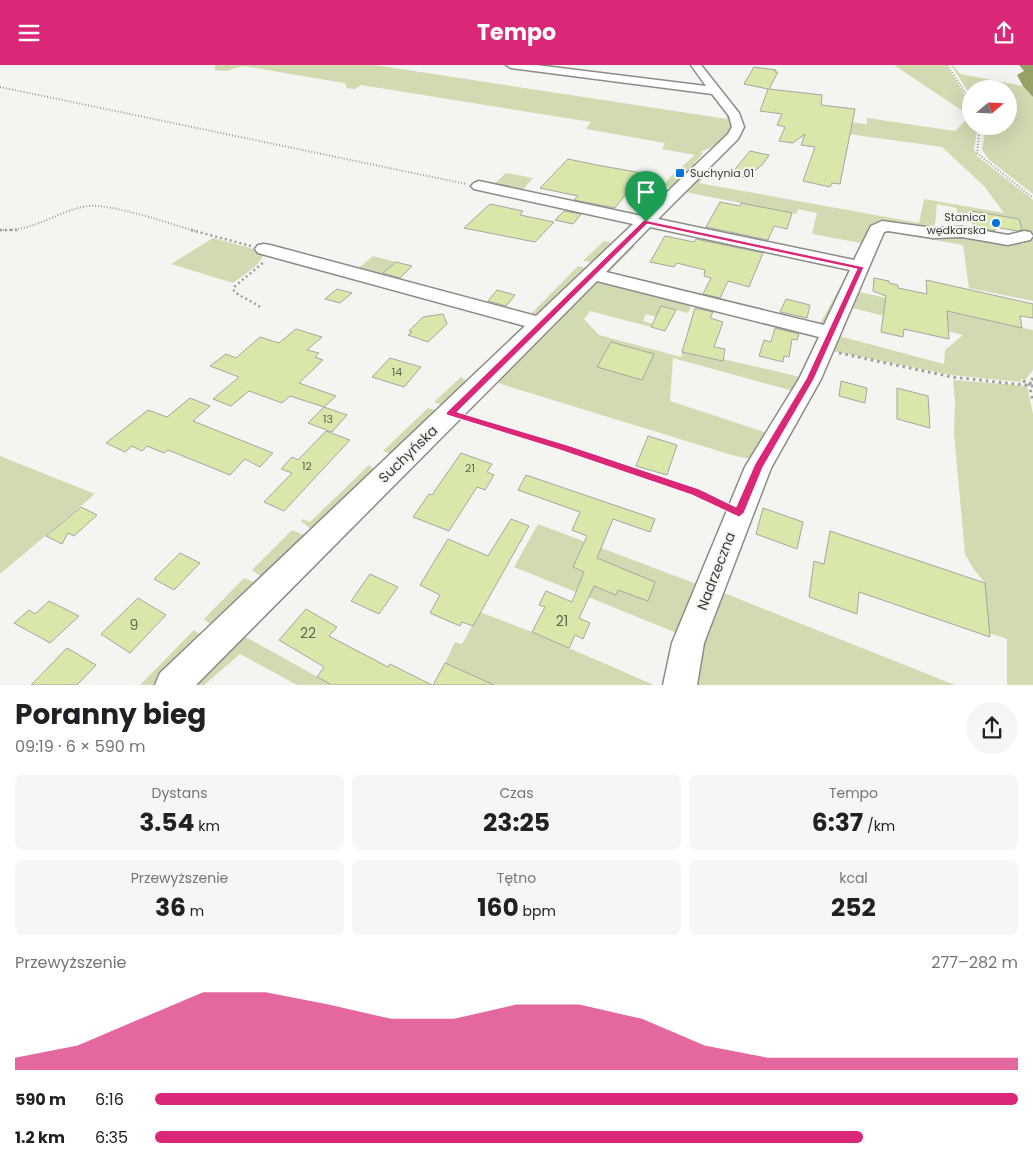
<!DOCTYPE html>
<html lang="pl">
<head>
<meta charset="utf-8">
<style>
  body { margin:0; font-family:Poppins,sans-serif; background:#f6f6f6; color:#202124; height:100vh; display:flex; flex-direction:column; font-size:19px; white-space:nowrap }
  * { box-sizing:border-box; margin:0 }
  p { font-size:16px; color:#757577 }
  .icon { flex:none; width:28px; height:28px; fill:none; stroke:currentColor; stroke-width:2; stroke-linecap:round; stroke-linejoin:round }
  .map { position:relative; height:620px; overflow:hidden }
  .panel { display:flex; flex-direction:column; background:#fff; flex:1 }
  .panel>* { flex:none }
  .needle { width:32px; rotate:71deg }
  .buttons { position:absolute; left:962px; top:15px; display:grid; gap:10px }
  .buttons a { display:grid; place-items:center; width:55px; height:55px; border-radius:50%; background:#fff; box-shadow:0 5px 20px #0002; font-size:25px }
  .pin { position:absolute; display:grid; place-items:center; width:42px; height:42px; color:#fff; margin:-51px -21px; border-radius:50% 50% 50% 0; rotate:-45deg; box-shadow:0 0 5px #0007 }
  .pin .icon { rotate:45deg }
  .round { display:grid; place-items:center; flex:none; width:52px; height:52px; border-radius:26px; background:#f6f6f6 }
  .summary { display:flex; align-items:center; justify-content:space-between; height:85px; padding:0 15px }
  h1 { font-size:28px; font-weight:700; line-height:38px }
  .figures { display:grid; grid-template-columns:repeat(3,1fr); gap:8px; height:85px; padding:5px 15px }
  .figures div { display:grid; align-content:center; border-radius:8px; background:#f6f6f6; text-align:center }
  .figures b { font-size:25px; font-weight:700 }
  .figures small { font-size:14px; font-weight:400 }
  .figures p { font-size:14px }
  .chart { height:140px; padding:10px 15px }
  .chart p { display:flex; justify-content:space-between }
  .chart svg { width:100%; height:90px; margin-top:5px; fill:#db2777; opacity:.7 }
  ul { padding:0 15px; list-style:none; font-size:16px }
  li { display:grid; grid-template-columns:80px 60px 1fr; align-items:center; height:38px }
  li i { height:12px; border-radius:6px; background:#db2777 }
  header { display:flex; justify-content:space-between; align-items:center; height:65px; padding:0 15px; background:#db2777; color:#fff; font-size:22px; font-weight:700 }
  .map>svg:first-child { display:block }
  .green { fill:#d2dab2 }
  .water { fill:#96a167 }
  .building { fill:#dae7aa; stroke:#a5a6a2 }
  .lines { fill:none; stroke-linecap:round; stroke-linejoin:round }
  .minor-casing { stroke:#8b8c88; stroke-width:3 }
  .path-far3 { stroke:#9d9e9a; stroke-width:2; stroke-dasharray:1 2; stroke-linecap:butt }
  .path-far2 { stroke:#9d9e9a; stroke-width:2.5; stroke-dasharray:2 3; stroke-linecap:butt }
  .path-far1 { stroke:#9d9e9a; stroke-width:3; stroke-dasharray:2.5 4; stroke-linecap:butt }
  .path { stroke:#9d9e9a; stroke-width:4.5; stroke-dasharray:3 5; stroke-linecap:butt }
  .minor { fill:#fff; fill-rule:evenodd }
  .route { fill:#db2777; stroke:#fff; fill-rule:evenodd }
  .poi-dot { fill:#0074db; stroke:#f4f5f0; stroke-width:2 }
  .labels { text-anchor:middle; stroke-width:4; stroke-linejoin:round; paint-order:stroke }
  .far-poi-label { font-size:11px; fill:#3a3a38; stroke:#f4f5f0; text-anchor:start }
  .number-label { font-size:11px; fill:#626554 }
  .street-label { font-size:14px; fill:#3a3a38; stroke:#f4f5f0 }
  .near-number-label { font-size:14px; fill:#626554 }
</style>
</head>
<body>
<header><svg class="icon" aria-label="menu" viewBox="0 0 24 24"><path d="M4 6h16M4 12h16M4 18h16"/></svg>Tempo<svg class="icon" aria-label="share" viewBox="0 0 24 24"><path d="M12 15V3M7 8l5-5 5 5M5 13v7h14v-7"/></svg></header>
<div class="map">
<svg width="1033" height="620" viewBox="0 0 1033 620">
  <rect width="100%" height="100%" fill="#f4f5f0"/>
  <path class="green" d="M215,0h160l352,54 -1,-3 5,1 1,11c-8,13 -19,19 -32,24l3,1 -27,32 -6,2 -6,-2 6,-8 25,-22 -33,-6 3,-6 -79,-14 5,-7 -230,-37 -6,4 -9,-1v-4l-2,-1 -101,-17 -17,5 -11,-1z
    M894,0h52l25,40v21h7l-4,22 3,8 56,44v37l-11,-5 -3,-13 -47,-8 1,9h-2l-13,-5 -2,-7 -19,-4 -2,21 -7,1 -31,-5v3l-9,-1 -36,41 9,-21 -49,-9 5,-21 -19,-4 -2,5 -111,-22 21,-22 6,2h-4l-9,11 220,40 5,-24 80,14 -20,-27 -42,-39 -93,-13v-12l18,2v-6l88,13 15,-15z
    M951,0h2l7,9 63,12 10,11v97l-45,-35 -6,-10 3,-15h13v-6l-4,-2h15v-37h-38v7z
    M506,108l27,5 -13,15 -29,-6z
    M882,166l80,2 62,11 -1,-5 10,-1v63l-64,-13 -6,-43z
    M213,173l51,14c-2,13 -21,23 -31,31l-62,-19z
    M604,176l9,2 -20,19 -10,-1z
    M631,180l4,1 -27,27 212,51 30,-56h4l-31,62 -200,-50 -18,-9z
    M373,191l23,6 -18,16 -23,-7z
    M578,201l8,2v3l-52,47 -5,-2z
    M866,208l-7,19 174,38v40l-8,10 -4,-1v3l-70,-7 -124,-25 12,-14 105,28 1,-14 18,-15 -111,-27 -6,14 -5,-1z
    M596,215l97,22 -5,11 -27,-7 -5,11 -10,-3 -3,7 10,3 -2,3 -61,-16 -6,8 15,16 82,22 1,-5 41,9v-2l77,18 -7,14 -120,-33 -3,43 97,32 -14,26 -18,-3 -234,-72 -6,-3z
    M461,312l8,6 -23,23 -12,-4z
    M953,315l74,6 6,28v271h-26v-46l-18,-6 -4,-50 -12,-15 -8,-14 -11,-121 1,-31z
    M428,343l11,3 -48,43 -8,-3z
    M0,391l95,38 -95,80z
    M369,400l8,6 -61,57 -5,1 -10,-8 2,-2 7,3z
    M538,459l161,61 -22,48 -163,-66z
    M292,465l14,6 -44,41 -10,-7z
    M244,513l14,6 -47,41 -7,-6z
    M719,526l236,94h-263l12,-52z
    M480,547l52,20 122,53h-160l-49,-22 10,-21 7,2z
    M194,565l11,8 -49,47h-16z
    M244,571l88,49h-35l-57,-31 -36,31h-10z"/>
  <path class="water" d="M1019,0h14v32l-10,-11 -6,-11 7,-4z"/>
  <path class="building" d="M754,2l22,3 -1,2h3l-9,17 53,6 -1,10 34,4 -15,75 -8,-1 -2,4 -27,-6 12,-34 -14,-2 4,-11 -12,9 -14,-2 6,-14 -8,-2 5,-11 -22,-3 8,-22 -24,-5z
    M750,86l19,4 -6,9 -17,14 -16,-4 6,-6z
    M568,94l34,7 40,7 -27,35 -41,-8 4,-4 -38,-8z
    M720,137l20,4 1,-3 51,10 -5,16 -13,-3 -6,14 -62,-13z
    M490,139l33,7 -3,4 34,7 -19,20 -71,-14z
    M564,146l17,3 -8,10 -18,-4z
    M972,146l47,8 3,11 -5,1 -22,-4v4l-22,-4z
    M665,171l29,6 2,-3 67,14 -14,34 -21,-6 -8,17 -17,-4 8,-16 -7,-2 1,-6 -28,-7 -3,4 -24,-5z
    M396,197l16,4 -12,12 -17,-5z
    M874,213l15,3v2l9,2v3l29,6 -1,-14 107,24v14l-13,-2 2,12 -75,-17 2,28 -45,-10 -1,8 -22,-5 5,-36 -13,-5z
    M337,224l15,4 -12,10 -15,-4z
    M497,225l18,5 -9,11 -18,-5z
    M786,234l24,6 -3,13 -27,-6z
    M661,241l15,4 -11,21 -14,-4z
    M695,243l18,4 -3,6 13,4 -9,25 11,2 -2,12 -41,-9z
    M443,249l4,10 -19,18 -20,-7 4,-3 -3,-1 14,-14z
    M775,263l24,6 -2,6 -5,-1 -3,18 -5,-1 -1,6 -24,-6 5,-16 7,2z
    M296,264l26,8 -15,13 12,3 -4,4 8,3 -24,23 37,13 -12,11 -34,-11 -8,7 -33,-12 -18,15 -18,-7 26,-22 -29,-11 16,-12 10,4 24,-21 19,6z
    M611,277l43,12 -12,26 -45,-13z
    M390,293l31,9 -17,20 -32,-10z
    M841,316l26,7 -2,15 -26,-7z
    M897,323l31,8 2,32 -33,-9z
    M190,333l20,8 -17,15 80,32 -13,14 -15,-8 -15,16 -62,-25 -4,3 -17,-7 -5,5 -10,-5 -7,6 -19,-9 42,-33 19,7z
    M324,342l23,8 -15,17 -24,-9z
    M326,366l24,9 -66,71 -20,-9 28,-29 -11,-4 11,-12 6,3z
    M648,371l29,9 -10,30 -31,-9z
    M461,388l31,11 -5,8 7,3 -9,15 -8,-3 -28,44 -36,-14 16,-23 3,1z
    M526,410l129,44 -5,13 -37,-13 -16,39 58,24 -7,19 -30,-11 -2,5 -22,-9 -15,32 11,5 -7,16 -8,-4 -6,13 -37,-16 13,-25 -6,-2 7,-14 26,11 12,-30 -11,-5 14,-31 -15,-6 8,-18 -62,-22z
    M81,442l16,8 -23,21 -6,-3 -6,11 -16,-8z
    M763,443l40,14 -6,27 -41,-15z
    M511,454l18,7 -56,100 -11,-4 -2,4 -30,-13 10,-18 -20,-10 28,-46 40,17z
    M830,466l155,52 5,54 -131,-45 -2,22 -48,-17 5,-36 10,3z
    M180,488l20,10 -26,27 -20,-11z
    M370,509l28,13 -19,27 -28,-13z
    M138,533l28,17 -36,38 -29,-19z
    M49,536l30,15 -29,27 -36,-20 15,-13 6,4z
    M306,544l31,18 -8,9 59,31 2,-3 42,21h-100l-15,-8 7,-10 -45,-27z
    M67,583l29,17 -19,20h-46z
    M445,598l49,22h-61z"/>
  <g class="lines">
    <defs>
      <path id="minor" d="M506,0h30l170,21 -15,-21h10l38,48 5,14 -6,12 -80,80 196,41 17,-34 11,-5 51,7 29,-1 46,8 16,-4 6,1 3,4 -3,4 -22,5 -46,-8 -29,1 -45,-7 -4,1 -63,147 -50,89 -67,175 -7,42h-34l9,-42 73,-176 54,-88 20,-42 -222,-56 -401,404h-41l5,-12 365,-347 -267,-73 -3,-4 3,-4 6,-1 6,1 266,71 97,-92 -159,-35 -3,-3 3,-3 5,-2 163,35 86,-82 4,-7 -3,-11 -17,-22 -201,-26zM650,162l200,43 -26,55 -218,-53z"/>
    </defs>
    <use href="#minor" class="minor-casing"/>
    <path class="path-far3" d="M947,0l24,37
      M0,22l466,97
      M980,61l-3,27 56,45
      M0,165c35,2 56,-19 88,-24 22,-3 83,18 107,25"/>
    <path class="path-far2" d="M0,165h19
      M191,165l60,16
      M260,242c-8,-6 -20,-10 -26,-16v-4l30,-25"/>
    <path class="path-far1" d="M839,288l113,24 81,9
      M1033,313l-4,7 4,16
      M1023,316l10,3
      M470,355l195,61 42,16"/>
    <path class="path" d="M704,431l18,8"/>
    <use href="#minor" class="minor"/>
  </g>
  <path class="route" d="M644,155l220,47 -50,112 -51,88 -19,46 -5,4 -47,-22 -132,-45 -113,-35 -1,-2zM647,159l210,45 -51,110 -51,85 -19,43 -37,-18 -132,-44 -110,-33z"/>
  <g class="poi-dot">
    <rect x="675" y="103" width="10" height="10" rx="2.5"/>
    <circle cx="996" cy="158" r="5"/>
  </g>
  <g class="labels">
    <g class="far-poi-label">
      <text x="690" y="112">Suchynia 01</text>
      <text x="986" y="156" text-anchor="end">Stanica<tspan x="986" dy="13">wędkarska</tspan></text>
    </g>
    <g class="number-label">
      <text x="397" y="311">14</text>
      <text x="328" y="358">13</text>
      <text x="307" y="405">12</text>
      <text x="470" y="407">21</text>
    </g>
    <g class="street-label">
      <text transform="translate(408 389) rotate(-44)" y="5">Suchyńska</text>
      <text transform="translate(716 506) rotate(-69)" y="5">Nadrzeczna</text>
    </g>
    <g class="near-number-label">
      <text x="562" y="561">21</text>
      <text x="134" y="565">9</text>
      <text x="308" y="573">22</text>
    </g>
  </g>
</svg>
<div class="buttons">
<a><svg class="needle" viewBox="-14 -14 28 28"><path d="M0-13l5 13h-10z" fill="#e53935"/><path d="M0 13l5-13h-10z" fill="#757577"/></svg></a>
</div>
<div class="pin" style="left:646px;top:157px;background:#1e9e55"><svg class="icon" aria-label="arrive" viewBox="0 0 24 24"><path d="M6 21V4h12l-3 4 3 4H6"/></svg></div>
</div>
<section class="panel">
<div class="summary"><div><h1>Poranny bieg</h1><p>09:19 · 6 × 590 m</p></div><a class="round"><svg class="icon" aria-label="share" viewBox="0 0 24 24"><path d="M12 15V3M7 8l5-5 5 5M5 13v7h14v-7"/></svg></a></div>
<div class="figures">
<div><p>Dystans</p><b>3.54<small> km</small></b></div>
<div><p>Czas</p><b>23:25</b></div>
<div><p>Tempo</p><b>6:37<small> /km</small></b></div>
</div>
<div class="figures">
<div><p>Przewyższenie</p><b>36<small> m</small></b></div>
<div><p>Tętno</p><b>160<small> bpm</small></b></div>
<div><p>kcal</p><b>252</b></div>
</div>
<div class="chart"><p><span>Przewyższenie</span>277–282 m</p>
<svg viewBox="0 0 160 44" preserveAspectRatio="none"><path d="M0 44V38L10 32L20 19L30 6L40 6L50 12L60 19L70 19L80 12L90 12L100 19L110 32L120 38L130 38L140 38L150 38L160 38V44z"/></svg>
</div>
<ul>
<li><b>590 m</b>6:16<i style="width:100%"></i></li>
<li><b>1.2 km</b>6:35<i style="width:82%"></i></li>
</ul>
</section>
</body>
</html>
